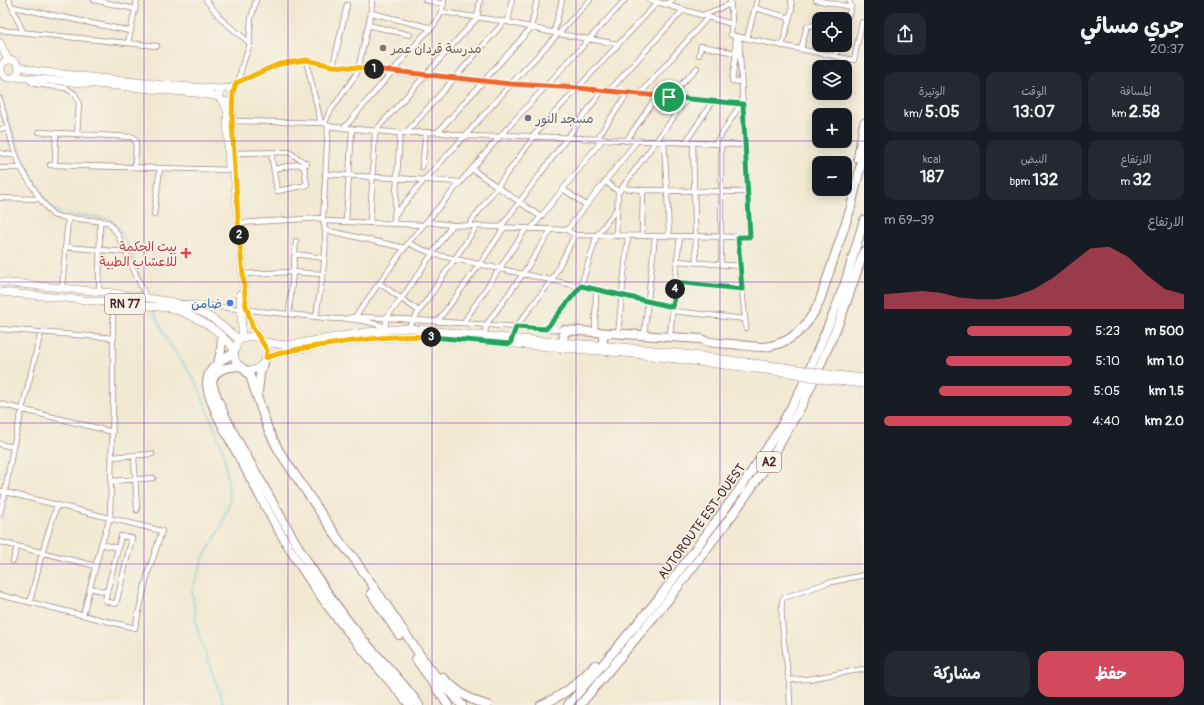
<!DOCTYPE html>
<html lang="ar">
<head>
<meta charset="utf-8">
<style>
  body { margin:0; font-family:Pangolin,"Playpen Sans Arabic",sans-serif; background:#242831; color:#f1f3f6; direction:rtl; height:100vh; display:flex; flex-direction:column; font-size:15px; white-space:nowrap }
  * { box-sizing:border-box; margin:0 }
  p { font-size:13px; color:#9ea1a6 }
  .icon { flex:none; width:22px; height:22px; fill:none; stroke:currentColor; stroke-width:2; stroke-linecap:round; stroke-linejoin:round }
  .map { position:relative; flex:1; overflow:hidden; direction:ltr }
  .side { display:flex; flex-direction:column; background:#171b24; width:340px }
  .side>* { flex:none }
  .controls { position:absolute; left:812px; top:12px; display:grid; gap:8px }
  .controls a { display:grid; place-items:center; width:40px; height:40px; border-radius:8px; background:#171b24; box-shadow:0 2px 10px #0003; font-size:20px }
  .pin { position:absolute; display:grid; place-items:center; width:34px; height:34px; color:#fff; margin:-17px; border:2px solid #fff; border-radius:50%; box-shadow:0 1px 4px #0007 }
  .km { position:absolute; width:20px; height:20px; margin:-10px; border-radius:50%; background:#222; color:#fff; font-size:11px; line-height:20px; text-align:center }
  .round { display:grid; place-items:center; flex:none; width:42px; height:42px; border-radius:12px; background:#242831 }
  .head { display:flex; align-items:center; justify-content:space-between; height:68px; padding:0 20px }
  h1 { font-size:22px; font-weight:700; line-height:30px }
  .figures { display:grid; grid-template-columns:repeat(3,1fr); gap:6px; height:68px; padding:4px 20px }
  .figures div { display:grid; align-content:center; border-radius:10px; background:#242831; text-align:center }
  .figures b { font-size:17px; font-weight:700 }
  .figures small { font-size:11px; font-weight:400 }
  .figures p { font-size:11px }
  .chart { height:112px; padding:8px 20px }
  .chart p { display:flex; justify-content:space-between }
  .chart svg { width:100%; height:72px; margin-top:4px; fill:#d1495b; opacity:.7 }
  .cta { display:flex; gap:8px; margin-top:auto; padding:8px 20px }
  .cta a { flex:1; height:46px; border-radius:12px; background:#d1495b; color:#fff; font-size:16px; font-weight:700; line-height:46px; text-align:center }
  .cta a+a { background:#242831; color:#f1f3f6 }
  ul { padding:0 20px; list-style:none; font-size:13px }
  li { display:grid; grid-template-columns:64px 48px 1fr; align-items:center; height:30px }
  li i { height:10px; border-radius:5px; background:#d1495b }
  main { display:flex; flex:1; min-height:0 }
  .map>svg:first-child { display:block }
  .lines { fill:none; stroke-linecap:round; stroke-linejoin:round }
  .stream { stroke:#60c3de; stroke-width:1 }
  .street-casing { stroke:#9e847f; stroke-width:6 }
  .secondary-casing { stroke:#9e847f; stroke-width:8 }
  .primary-casing { stroke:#9e847f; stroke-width:8 }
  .highway-casing { stroke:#9e847f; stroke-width:10 }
  .street { stroke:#fff; stroke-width:4.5 }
  .secondary { stroke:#fff; stroke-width:7 }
  .primary { stroke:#fff; stroke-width:7 }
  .highway { stroke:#fff; stroke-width:8 }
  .primary-bridge-casing { stroke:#9e847f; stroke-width:8; stroke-linecap:butt }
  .primary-bridge { stroke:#fff; stroke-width:7 }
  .split-1-casing { stroke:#fff; stroke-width:8 }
  .split-2-casing { stroke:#fff; stroke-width:8 }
  .split-3-casing { stroke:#fff; stroke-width:8 }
  .split-4-casing { stroke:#fff; stroke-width:8 }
  .split-5-casing { stroke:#fff; stroke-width:8 }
  .split-1 { stroke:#f0652b; stroke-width:5 }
  .split-2 { stroke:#f5b400; stroke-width:5 }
  .split-3 { stroke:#f5b400; stroke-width:5 }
  .split-4 { stroke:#22a559; stroke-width:5 }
  .split-5 { stroke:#22a559; stroke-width:5 }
  .grid { fill:none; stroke:#7b2cbf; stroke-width:1; stroke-opacity:0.55 }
  .education-dot { fill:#8d6e63; stroke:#f7f3e8; stroke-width:1.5 }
  .worship-dot { fill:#6b7280; stroke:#f7f3e8; stroke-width:1.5 }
  .health-dot { fill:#e0444e; stroke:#f7f3e8; stroke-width:1.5 }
  .shop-dot { fill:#3f7fe0; stroke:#f7f3e8; stroke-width:1.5 }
  .labels { text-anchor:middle; stroke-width:3.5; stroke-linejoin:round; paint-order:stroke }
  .shield { fill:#f7f3e8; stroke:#7e5f64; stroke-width:1 }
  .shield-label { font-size:12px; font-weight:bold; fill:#4a1f2b }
  .education-label { font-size:13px; fill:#785e54; stroke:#f7f3e8; text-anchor:start }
  .worship-label { font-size:13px; fill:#5b616d; stroke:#f7f3e8; text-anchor:start }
  .health-label { font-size:13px; fill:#be3a42; stroke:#f7f3e8; text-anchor:end }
  .shop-label { font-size:13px; fill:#366cbe; stroke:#f7f3e8; text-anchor:end }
  .street-label { font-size:13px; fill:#4a1f2b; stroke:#f7f3e8 }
</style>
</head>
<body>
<main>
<section class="side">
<div class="head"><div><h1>جري مسائي</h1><p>20:37</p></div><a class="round"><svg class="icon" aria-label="share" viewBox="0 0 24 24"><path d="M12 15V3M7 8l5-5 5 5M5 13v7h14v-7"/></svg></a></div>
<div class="figures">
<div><p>المسافة</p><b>2.58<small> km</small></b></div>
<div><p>الوقت</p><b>13:07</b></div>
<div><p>الوتيرة</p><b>5:05<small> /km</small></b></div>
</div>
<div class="figures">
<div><p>الارتفاع</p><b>32<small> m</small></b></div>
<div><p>النبض</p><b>132<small> bpm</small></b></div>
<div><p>kcal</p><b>187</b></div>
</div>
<div class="chart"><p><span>الارتفاع</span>39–69 m</p>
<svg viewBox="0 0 160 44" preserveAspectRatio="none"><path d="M0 44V35L10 34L20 33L30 34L40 37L50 38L60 38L70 36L80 32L90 25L100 16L110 7L120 6L130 12L140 23L150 32L160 35V44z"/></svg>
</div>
<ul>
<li><b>500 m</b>5:23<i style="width:56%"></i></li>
<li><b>1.0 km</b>5:10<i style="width:67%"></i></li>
<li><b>1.5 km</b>5:05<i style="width:71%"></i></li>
<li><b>2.0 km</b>4:40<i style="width:100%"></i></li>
</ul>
<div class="cta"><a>حفظ</a><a>مشاركة</a></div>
</section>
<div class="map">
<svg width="864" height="705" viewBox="0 0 864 705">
  <rect width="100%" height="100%" fill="#f7f3e8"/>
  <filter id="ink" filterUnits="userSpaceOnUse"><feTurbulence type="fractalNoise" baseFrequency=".025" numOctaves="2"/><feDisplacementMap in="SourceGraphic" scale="8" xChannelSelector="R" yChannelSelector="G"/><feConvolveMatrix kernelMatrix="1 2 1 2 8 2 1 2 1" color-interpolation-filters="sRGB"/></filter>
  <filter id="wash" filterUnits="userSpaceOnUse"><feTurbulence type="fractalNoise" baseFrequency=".012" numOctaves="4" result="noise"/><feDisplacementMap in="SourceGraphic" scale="16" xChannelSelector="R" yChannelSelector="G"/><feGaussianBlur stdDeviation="0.9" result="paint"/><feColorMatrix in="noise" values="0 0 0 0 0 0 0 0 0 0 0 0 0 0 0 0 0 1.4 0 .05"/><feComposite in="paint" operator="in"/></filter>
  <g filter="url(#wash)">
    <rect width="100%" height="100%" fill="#f2e9d3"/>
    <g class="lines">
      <path class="stream" d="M0,93l1,5
        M6,112c9,27 18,52 33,76 5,9 10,19 19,24 8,5 20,3 30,4 7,1 18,1 24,5 13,10 24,45 29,61
        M152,309l17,34 28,41 27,69 6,47 -8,26 -19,33 -11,32 6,42 26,72"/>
    </g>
  </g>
  <g filter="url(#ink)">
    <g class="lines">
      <defs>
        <path id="street" d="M9,0l14,32
          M94,0l41,9
          M206,0l16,20 28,23
          M372,0l-1,13 -14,60 -28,40 -4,10 3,3 16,2 56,5 38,-1 27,4 34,1
          M425,0l19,4
          M650,0l82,24
          M730,0l2,19 -1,16 4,1 1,17 -4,28 9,1
          M816,0l35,7
          M665,4l8,-4
          M13,7l117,24
          M755,8l35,10
          M442,12l66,10 51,12 59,10
          M371,13l61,15
          M703,15l28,-11
          M508,22l4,-22
          M368,25l42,10
          M845,25l6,-18 -2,-7
          M0,30l157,16
          M554,32l8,-32
          M735,36l119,24 8,-38
          M747,38l10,-38
          M128,43l9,-43
          M782,46l10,-37 -1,-9
          M801,49l6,-23 12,-1
          M699,55l2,-9 35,7
          M835,56l4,-11
          M306,60l15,63
          M333,66l14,-61
          M0,72h1
          M27,78l7,6 32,4 9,6 4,9 -2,32
          M239,81l3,-15 7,-19 2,-29 5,-18
          M229,88l10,-7 40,-17 27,-4 27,6 178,18 67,4 165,16
          M609,91l74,-81
          M233,93l3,-10
          M640,94l68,-77
          M669,97l28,-29
          M0,99l14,51 7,18 19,31
          M232,121l93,2
          M344,128l77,-90c14,-13 20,-19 23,-38
          M0,129h7
          M39,132l94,5 3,5 -1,25
          M438,132l93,-104 6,-28
          M406,133l98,-111
          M501,135l244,10
          M532,137l125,-134
          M596,140l32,-47
          M626,141l31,-45
          M664,142l3,48 2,46
          M685,143l28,-42
          M693,143l3,119
          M715,144l26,-40
          M721,144v120
          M271,152l6,39 30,-6 -3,-18 -6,-3 -24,5
          M0,153l17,3
          M233,153l56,-1 18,12
          M50,165l182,5
          M55,165l1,-31
          M422,167l4,-35
          M0,168h21
          M472,169l69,48
          M325,174l136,8
          M606,182l13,10
          M622,188l21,2 105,2
          M563,189l23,16
          M0,198l40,1 13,16 7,2 48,5 9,11 29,64
          M154,215l6,-47
          M394,216l30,-36 41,-44 46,-52 79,-84
          M323,221l101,4
          M346,221l6,-92
          M370,222l5,-91 102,-113 3,-18
          M427,222l25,3 115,5 8,5 175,2 -11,-200
          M238,223l85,-5
          M394,223l6,-90
          M468,226l66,-89
          M500,228l102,-137
          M531,229l71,-89
          M325,230l80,18
          M567,230l70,-89
          M616,236l2,-43 69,-94
          M642,236l1,-46
          M738,237l4,52 4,39
          M408,243l25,11 240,53
          M65,247l61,5
          M295,254l29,4
          M677,261l3,-25
          M242,274l51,-2 29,2
          M675,282l67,7
          M379,283l40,28
          M62,288l6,-70
          M99,292l1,-72
          M182,303l154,16c13,-1 37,3 49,8
          M673,311l72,8
          M289,314l7,-73
          M316,317c4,-31 14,-68 7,-99l5,-92
          M355,317l53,-74 93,-108 124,-135
          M347,318l8,-1 31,1 178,12
          M437,322l43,-58 24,-36
          M463,323l63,-94
          M386,328v-10l16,-20 50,-73
          M408,328l69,-102
          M0,329l114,9
          M546,329l35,-43 16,-51 19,-25
          M595,332l1,-42
          M618,334l10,-98
          M485,336l1,-11 37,-51 28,-44
          M644,336l11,-100
          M670,337l7,-76 63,5
          M512,339l4,-12 36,-47 23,-45
          M0,404l113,28
          M0,444l13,3
          M134,456l3,54
          M112,457l40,-3
          M112,481l41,-3
          M0,491l5,1 8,-45 28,-115
          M0,514l5,-22 157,39 -14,42 -13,55 -135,-33
          M0,542l96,24
          M13,561l4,-14
          M90,588l17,4 11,-44 -17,-4
          M107,592l-2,9 11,3 16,-66 -11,-2 -3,12
          M30,602l12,-49 15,-48
          M83,615l18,-70 9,-27 3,-114v-111
          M789,680c-2,-15 -11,-71 -6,-82l44,-15 37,-8
          M790,705l-1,-25 19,-1 56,-10"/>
        <path id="secondary" d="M0,43l8,17
          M1 69a9 9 0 1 1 18 0a9 9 0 1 1-18 0Z
          M19,66l17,5 127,14 59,4
          M16,77l180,16 24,4
          M219 95a7 7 0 1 1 14 0a7 7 0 1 1-14 0Z
          M233,98l-1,23 2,49 11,131 6,21 9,17
          M223,101l4,9 2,58
          M240,294l2,35v10"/>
        <path id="primary" d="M0,282l113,11 61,9 29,11 10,6 27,21
          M0,292l170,16c25,8 50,20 65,43
          M251,336c35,6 5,52 -14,27 -3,-4 -3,-7 -2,-12 2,-10 4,-13 16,-15z
          M263,342l22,3 9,-1 71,-12 43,-4 77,8 160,13 147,19
          M266,358l18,-6 44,-8 49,-6 42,-2 216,18 155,19
          M828,374l36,4
          M826,380l38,4"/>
        <path id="highway" d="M858,158l6,-35
          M602,345l2,-12
          M563,348l1,-18 137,9c8,5 21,4 31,5 10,1 21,3 31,3 27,-2 45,-21 56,-44l32,-96 13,-56
          M234,353c-12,6 -27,15 -27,30 -1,15 23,57 31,72 25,47 50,96 82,140 27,39 60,74 90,110
          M218,363l3,-12 1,-15
          M240,366c-12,1 -26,2 -28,17 10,33 30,65 47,95 31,55 60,109 101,158 19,23 42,44 59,69
          M244,369l6,7 18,53 11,22 62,92 12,14 34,49 30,45 24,32 21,22
          M258,392l2,-18 4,-11
          M371,593l28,42
          M416,659l32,46
          M442,677c14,13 26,23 45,28
          M541,705c24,-10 37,-22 54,-40
          M568,705l91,-107 83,-112 35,-53 24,-44 34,-79 10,-27 19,-63
          M580,705l88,-105 68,-90 34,-49 32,-56 15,-32 25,-58 22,-64"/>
      </defs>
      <use href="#street" class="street-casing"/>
      <use href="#secondary" class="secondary-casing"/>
      <use href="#primary" class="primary-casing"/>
      <use href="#highway" class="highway-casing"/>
      <use href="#street" class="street"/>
      <use href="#secondary" class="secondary"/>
      <use href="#primary" class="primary"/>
      <use href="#highway" class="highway"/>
      <defs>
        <path id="primary-bridge" d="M792,368l36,6
          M790,373l36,7"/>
      </defs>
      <use href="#primary-bridge" class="primary-bridge-casing"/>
      <use href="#primary-bridge" class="primary-bridge"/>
    </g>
  </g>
  <g class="lines" filter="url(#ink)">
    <defs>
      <path id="split-1" d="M374,69l137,15 67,4 91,9"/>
      <path id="split-2" d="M239,235l-7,-114 1,-28 3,-10 43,-19 27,-4 27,6 41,3"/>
      <path id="split-3" d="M239,235l7,71 7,22 14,22 -1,8c21,-8 44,-11 66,-14 33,-5 65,-9 99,-7"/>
      <path id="split-4" d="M431,337l79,7 6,-17 30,2 35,-43 92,21 2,-18"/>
      <path id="split-5" d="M669,97l74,7 7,133h-12l4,52 -67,-7v7"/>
    </defs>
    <use href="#split-1" class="split-1-casing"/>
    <use href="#split-2" class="split-2-casing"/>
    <use href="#split-3" class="split-3-casing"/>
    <use href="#split-4" class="split-4-casing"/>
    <use href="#split-5" class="split-5-casing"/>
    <use href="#split-1" class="split-1"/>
    <use href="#split-2" class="split-2"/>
    <use href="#split-3" class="split-3"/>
    <use href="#split-4" class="split-4"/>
    <use href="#split-5" class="split-5"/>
  </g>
  <path class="grid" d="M144,0v705M288,0v705M432,0v705M576,0v705M720,0v705M0,141h819M819,141h26M845,141h19M0,282h864M0,423h864M0,564h864"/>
  <circle class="education-dot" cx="383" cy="48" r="4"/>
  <circle class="worship-dot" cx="528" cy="118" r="4"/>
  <path class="health-dot" d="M184 247h4v4h4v4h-4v4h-4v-4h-4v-4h4z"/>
  <circle class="shop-dot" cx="230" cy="303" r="4"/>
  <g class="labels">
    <g class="shield">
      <rect x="105" y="294" width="40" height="20" rx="3"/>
      <rect x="757" y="452" width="24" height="20" rx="3"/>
    </g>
    <g class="shield-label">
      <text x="125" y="308">RN 77</text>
      <text x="769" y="466">A2</text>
    </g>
    <g class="education-label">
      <text x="391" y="53">مدرسة قردان عمر</text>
    </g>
    <g class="worship-label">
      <text x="536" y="123">مسجد النور</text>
    </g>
    <g class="health-label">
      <text x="177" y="251">بيت الحكمة<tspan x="177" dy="15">للاعشاب الطبية</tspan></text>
    </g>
    <g class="shop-label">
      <text x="222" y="308">ضامن</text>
    </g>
    <g class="street-label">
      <text transform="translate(701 521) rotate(-54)" y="5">AUTOROUTE EST-OUEST</text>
    </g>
  </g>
</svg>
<div class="controls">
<a><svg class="icon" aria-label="locate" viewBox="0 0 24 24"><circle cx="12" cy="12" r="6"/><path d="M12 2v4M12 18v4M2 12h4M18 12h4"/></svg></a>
<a><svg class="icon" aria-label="layers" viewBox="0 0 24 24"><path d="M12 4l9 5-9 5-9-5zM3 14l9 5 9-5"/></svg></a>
<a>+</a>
<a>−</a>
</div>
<div class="pin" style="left:669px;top:97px;background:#1e9e55"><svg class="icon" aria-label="arrive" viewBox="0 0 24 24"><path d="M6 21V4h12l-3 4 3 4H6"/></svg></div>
<b class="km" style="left:374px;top:69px">1</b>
<b class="km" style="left:239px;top:235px">2</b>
<b class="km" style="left:431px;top:337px">3</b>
<b class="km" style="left:675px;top:289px">4</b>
</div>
</main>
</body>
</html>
